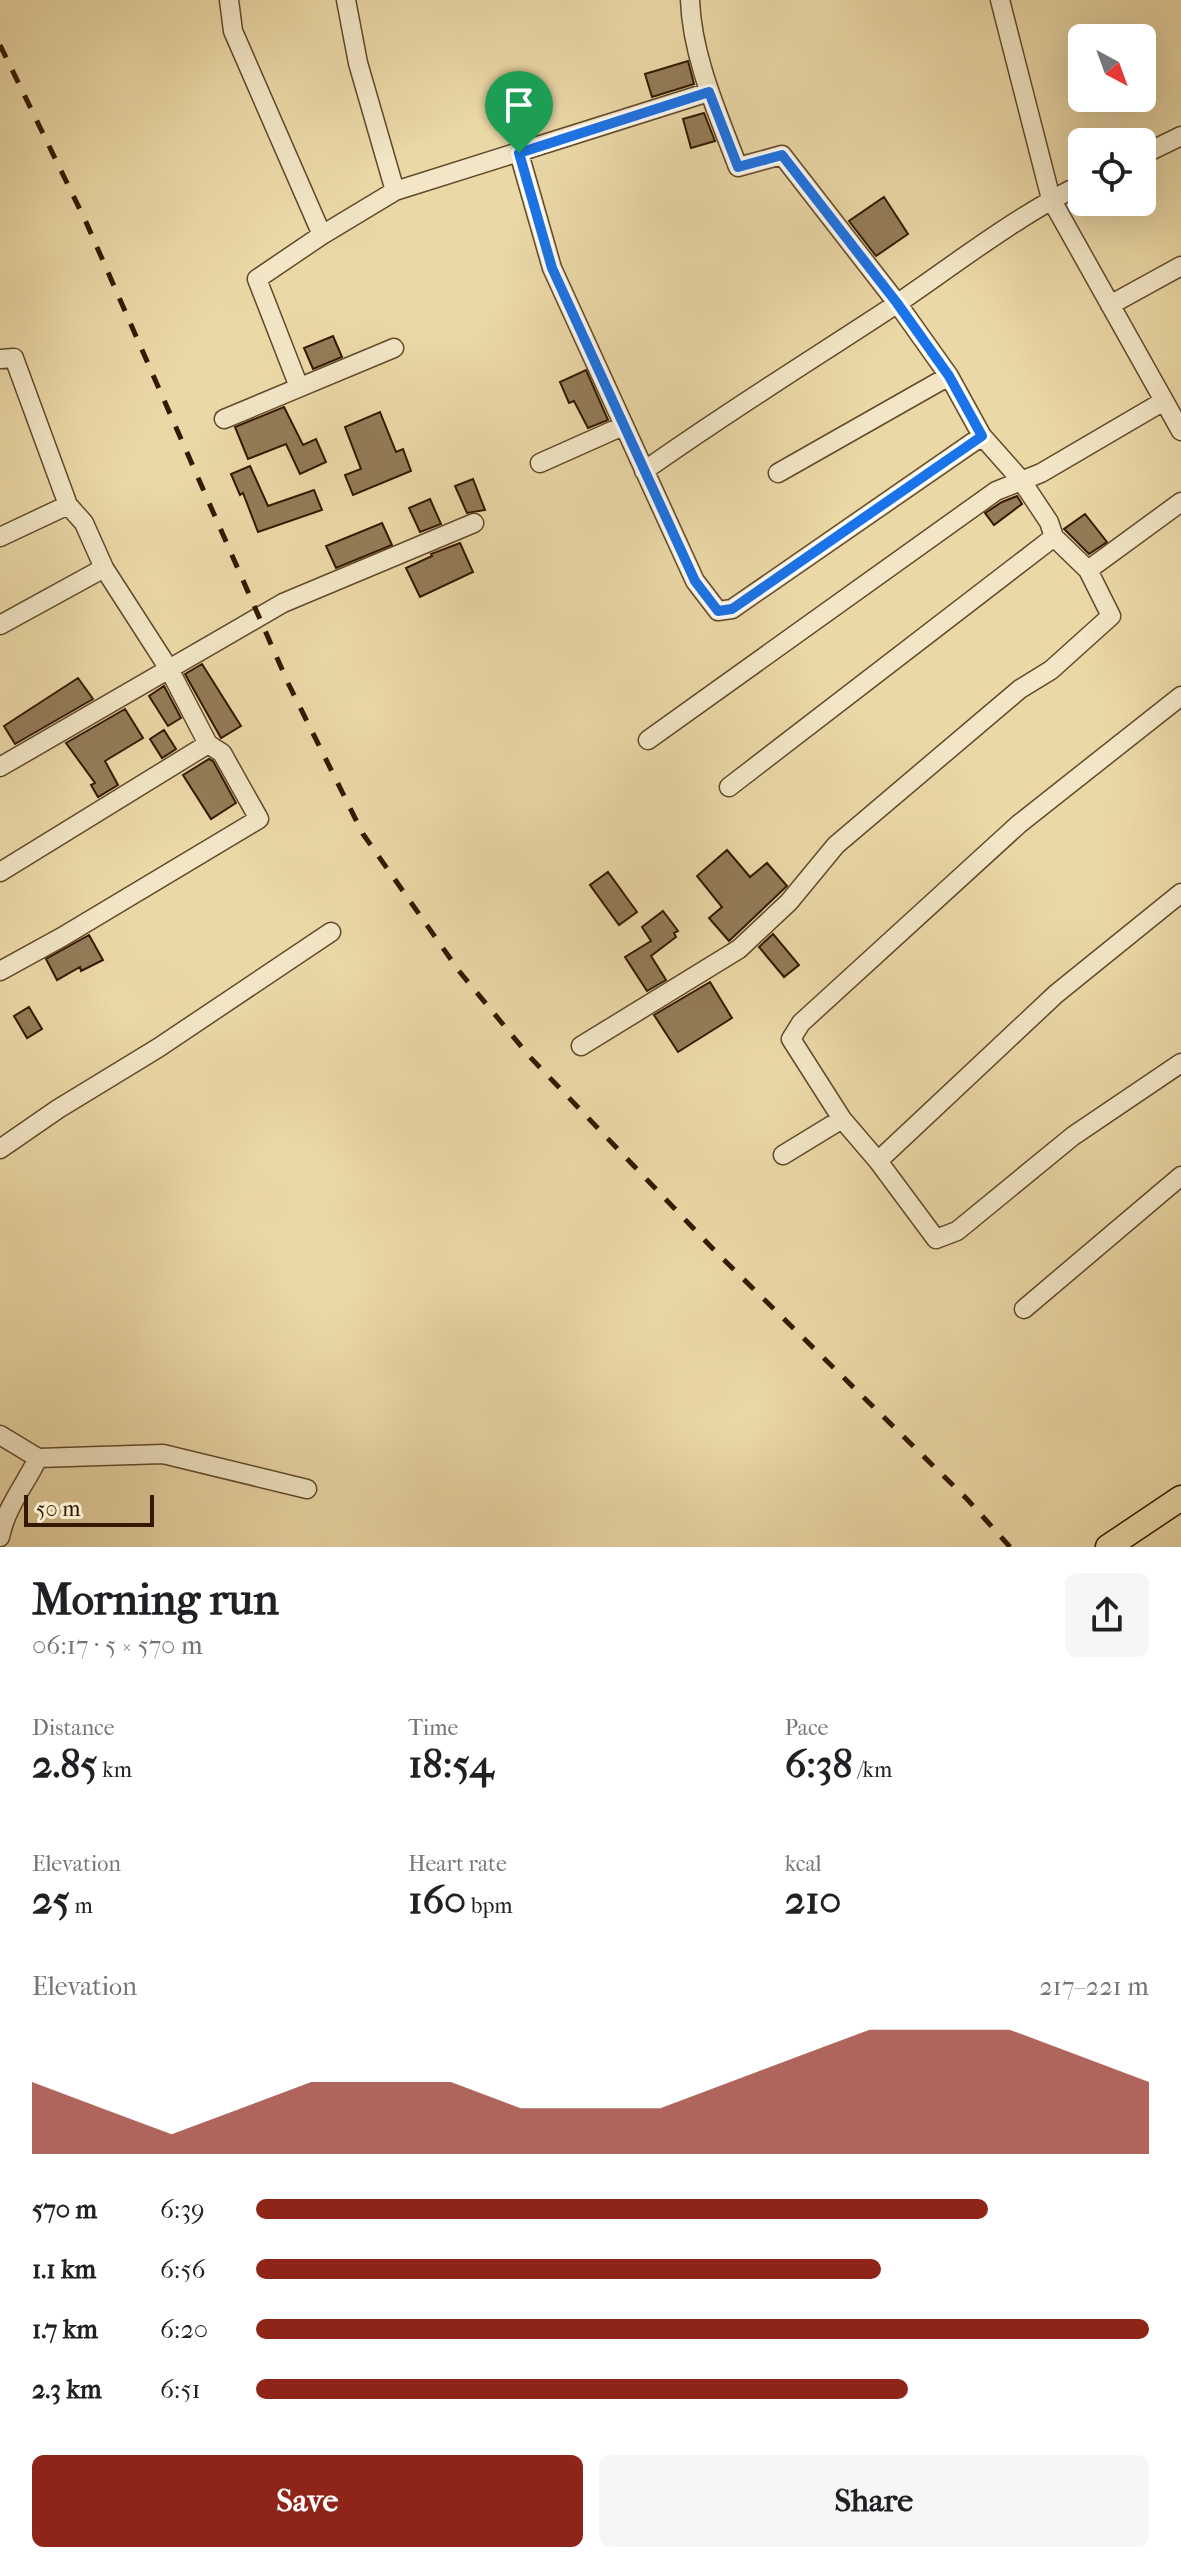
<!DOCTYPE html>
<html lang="en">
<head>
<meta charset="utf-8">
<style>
  body { margin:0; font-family:"IM FELL French Canon",serif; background:#f6f6f6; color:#202124; height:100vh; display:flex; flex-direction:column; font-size:30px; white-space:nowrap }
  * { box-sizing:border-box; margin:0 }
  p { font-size:26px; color:#757577 }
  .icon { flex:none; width:44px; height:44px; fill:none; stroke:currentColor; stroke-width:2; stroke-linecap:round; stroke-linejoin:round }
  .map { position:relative; height:1547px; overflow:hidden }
  .side { display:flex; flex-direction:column; background:#fff; flex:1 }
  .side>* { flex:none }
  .needle { width:52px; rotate:139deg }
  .buttons { position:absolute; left:1068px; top:24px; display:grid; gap:16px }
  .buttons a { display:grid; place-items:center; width:88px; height:88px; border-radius:12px; background:#fff; box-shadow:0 8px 32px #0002; font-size:40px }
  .scale { position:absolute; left:24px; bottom:20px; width:130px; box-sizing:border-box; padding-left:8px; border:4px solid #331900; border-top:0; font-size:22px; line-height:28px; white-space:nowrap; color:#331900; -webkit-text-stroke:6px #f2e6c6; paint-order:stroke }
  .pin { position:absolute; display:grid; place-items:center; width:68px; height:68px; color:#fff; margin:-82px -34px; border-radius:50% 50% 50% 0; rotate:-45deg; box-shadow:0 0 8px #0007 }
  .pin .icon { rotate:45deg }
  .round { display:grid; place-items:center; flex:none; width:84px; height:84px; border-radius:12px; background:#f6f6f6 }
  .summary { display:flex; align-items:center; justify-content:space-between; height:136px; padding:0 32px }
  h1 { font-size:44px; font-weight:800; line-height:60px }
  .figures { display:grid; grid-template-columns:repeat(3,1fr); gap:12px; height:136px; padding:8px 32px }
  .figures div { display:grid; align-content:center }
  .figures b { font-size:40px; font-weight:800 }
  .figures small { font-size:22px; font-weight:400 }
  .figures p { font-size:22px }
  .chart { height:224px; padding:16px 32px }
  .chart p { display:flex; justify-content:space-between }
  .chart svg { width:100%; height:144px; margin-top:8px; fill:#8f2418; opacity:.7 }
  .action { display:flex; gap:16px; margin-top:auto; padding:16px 32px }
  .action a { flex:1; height:92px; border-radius:12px; background:#8f2418; color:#fff; font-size:32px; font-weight:800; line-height:92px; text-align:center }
  .action a+a { background:#f6f6f6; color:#202124 }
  ul { padding:0 32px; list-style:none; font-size:26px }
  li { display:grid; grid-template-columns:128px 96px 1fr; align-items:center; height:60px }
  li i { height:20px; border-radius:10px; background:#8f2418 }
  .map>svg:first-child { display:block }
  .building { fill:#937c57; stroke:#331900; stroke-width:2 }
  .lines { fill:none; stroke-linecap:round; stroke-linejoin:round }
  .minor-casing { stroke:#61492a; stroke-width:21 }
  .major-casing { stroke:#331900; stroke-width:27 }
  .minor { stroke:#f2e6c6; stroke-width:18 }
  .major { stroke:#ebd8a7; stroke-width:24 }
  .rail { stroke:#331900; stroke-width:5; stroke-dasharray:14 14; stroke-linecap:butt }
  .route-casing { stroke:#fff; stroke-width:16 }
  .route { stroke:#1a73e8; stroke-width:10 }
</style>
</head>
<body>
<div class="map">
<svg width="1181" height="1547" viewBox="0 0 1181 1547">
  <rect width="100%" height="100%" fill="#ebd8a7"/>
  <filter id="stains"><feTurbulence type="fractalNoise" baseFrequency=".0025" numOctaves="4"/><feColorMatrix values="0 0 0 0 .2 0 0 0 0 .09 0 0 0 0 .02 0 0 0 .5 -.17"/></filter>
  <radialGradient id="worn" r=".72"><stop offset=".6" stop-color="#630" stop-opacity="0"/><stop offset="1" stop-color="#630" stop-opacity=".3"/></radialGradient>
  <path class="building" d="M688,61l6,23 -42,13 -7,-23z
    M704,113l11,28 -24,7 -8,-29z
    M884,197l24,37 -32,22 -27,-35z
    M333,336l9,21 -29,12 -9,-21z
    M586,370l22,50 -20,8 -14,-27 -5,2 -9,-21z
    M284,407l19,38 13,-6 10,23 -26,12 -14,-30 -38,15 -13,-32z
    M380,412l16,40 7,-3 8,22 -58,24 -8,-20 16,-6 -16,-42z
    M250,466l18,40 46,-16 8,20 -64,22 -15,-39 -3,2 -9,-21z
    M473,479l12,31 -18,3 -12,-27z
    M1017,496l5,8 -28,21 -9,-12 17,-11z
    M430,499l11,25 -21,8 -11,-24z
    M1085,514l22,28 -18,12 -25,-25z
    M382,523l10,22 -56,23 -10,-22z
    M460,543l13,29 -53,25 -14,-29 26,-12 -1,-2z
    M202,664l39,62 -20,12 -36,-64z
    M78,678l15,21 -78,45 -11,-18z
    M164,686l17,32 -13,8 -19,-30z
    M125,709l18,29 -38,23 13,24 -20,12 -7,-12 4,-2 -29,-40z
    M164,730l12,19 -14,9 -12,-19z
    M209,759l4,2 23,42 -25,16 -28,-44z
    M727,850l23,27 17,-14 20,23 -58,55 -20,-23 13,-11 -25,-31z
    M608,872l29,40 -18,13 -29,-40z
    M663,911l15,20 -4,2 2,4 -25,19 15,24 -19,11 -22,-34 26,-16 -9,-14z
    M773,934l26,31 -15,12 -25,-30z
    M89,935l14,25 -22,11 -1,-4 -23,13 -11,-21z
    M710,982l22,36 -54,34 -24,-37z
    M29,1007l13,22 -15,9 -13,-22z"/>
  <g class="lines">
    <defs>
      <path id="minor" d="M229,0l4,31 89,204
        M346,0l12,63 37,128
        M1000,0l51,199 130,232
        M519,153l33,115 143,313 23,30 14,-2 250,-173
        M1142,155l39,-19
        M1110,305l71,-39
        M0,359l14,-1 54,147 16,18 20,45 65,101 39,75 14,9 37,66 -197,118 -62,34
        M299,387l-42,-108 65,-44 73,-44 314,-99
        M224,419l170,-71
        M540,463l83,-37
        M644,471c83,-59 169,-112 254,-168 60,-41 119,-87 184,-119
        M778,473l171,-97
        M0,537l68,-32
        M1088,570l93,-68
        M0,625l104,-57
        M1181,696l-162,128 -218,199 -10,16 51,80 36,42 58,78 21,-8 116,-95 108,-73
        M648,740l348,-249 45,-18 123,-72
        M0,767l283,-164 191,-80
        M729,787l325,-250
        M0,872l208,-128
        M581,1046l158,-97 50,-47 47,-57 184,-156 31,-19 60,-54 -23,-46 -34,-33 -5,-15 -28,-42 -39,-44 -33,-60 -52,-73 -115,-148 -44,12c-20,-53 -46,-110 -48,-167
        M0,1149l58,-40 100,-61 173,-116
        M783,1155l59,-36
        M878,1161l178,-167 125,-101
        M1024,1309l157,-133
        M0,1435l38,23c-13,27 -32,49 -38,79
        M38,1458l125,-4 144,35"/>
      <path id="major" d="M1108,1547l73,-49"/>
    </defs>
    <use href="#minor" class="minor-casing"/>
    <use href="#major" class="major-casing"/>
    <use href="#minor" class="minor"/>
    <use href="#major" class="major"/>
    <path class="rail" d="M0,45l86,177 202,461 75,151 96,137 71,86 186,195 251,247 43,48"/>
  </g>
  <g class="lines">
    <defs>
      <path id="route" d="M709,92l29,75 44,-12 115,148 52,73 33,60 -250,173 -14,2 -23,-30 -143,-313 -33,-115z"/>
    </defs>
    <use href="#route" class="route-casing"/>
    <use href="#route" class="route"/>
  </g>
  <rect width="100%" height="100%" filter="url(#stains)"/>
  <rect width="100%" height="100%" fill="url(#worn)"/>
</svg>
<div class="buttons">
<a><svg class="needle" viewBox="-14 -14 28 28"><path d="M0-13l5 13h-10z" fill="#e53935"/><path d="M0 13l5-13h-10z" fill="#757577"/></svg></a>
<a><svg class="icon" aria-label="locate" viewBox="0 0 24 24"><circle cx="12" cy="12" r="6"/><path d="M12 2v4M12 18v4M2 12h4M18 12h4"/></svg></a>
</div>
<div class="scale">50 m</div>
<div class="pin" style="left:519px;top:153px;background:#1e9e55"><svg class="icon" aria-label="arrive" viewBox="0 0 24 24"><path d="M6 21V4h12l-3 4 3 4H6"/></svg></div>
</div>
<section class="side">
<div class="summary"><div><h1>Morning run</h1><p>06:17 · 5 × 570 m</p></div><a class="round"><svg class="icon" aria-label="share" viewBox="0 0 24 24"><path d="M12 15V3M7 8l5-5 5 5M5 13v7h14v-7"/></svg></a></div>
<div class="figures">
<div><p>Distance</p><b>2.85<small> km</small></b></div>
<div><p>Time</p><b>18:54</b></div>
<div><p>Pace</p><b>6:38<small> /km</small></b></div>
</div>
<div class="figures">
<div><p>Elevation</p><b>25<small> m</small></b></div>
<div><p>Heart rate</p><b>160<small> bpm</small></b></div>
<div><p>kcal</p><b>210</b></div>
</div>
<div class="chart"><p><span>Elevation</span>217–221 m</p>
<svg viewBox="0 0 160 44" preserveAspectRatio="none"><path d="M0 44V22L10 30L20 38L30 30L40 22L50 22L60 22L70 30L80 30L90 30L100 22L110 14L120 6L130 6L140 6L150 14L160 22V44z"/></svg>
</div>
<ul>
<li><b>570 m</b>6:39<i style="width:82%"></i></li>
<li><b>1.1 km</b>6:56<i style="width:70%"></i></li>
<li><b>1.7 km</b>6:20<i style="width:100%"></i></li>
<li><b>2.3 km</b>6:51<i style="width:73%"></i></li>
</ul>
<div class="action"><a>Save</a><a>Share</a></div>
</section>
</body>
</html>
